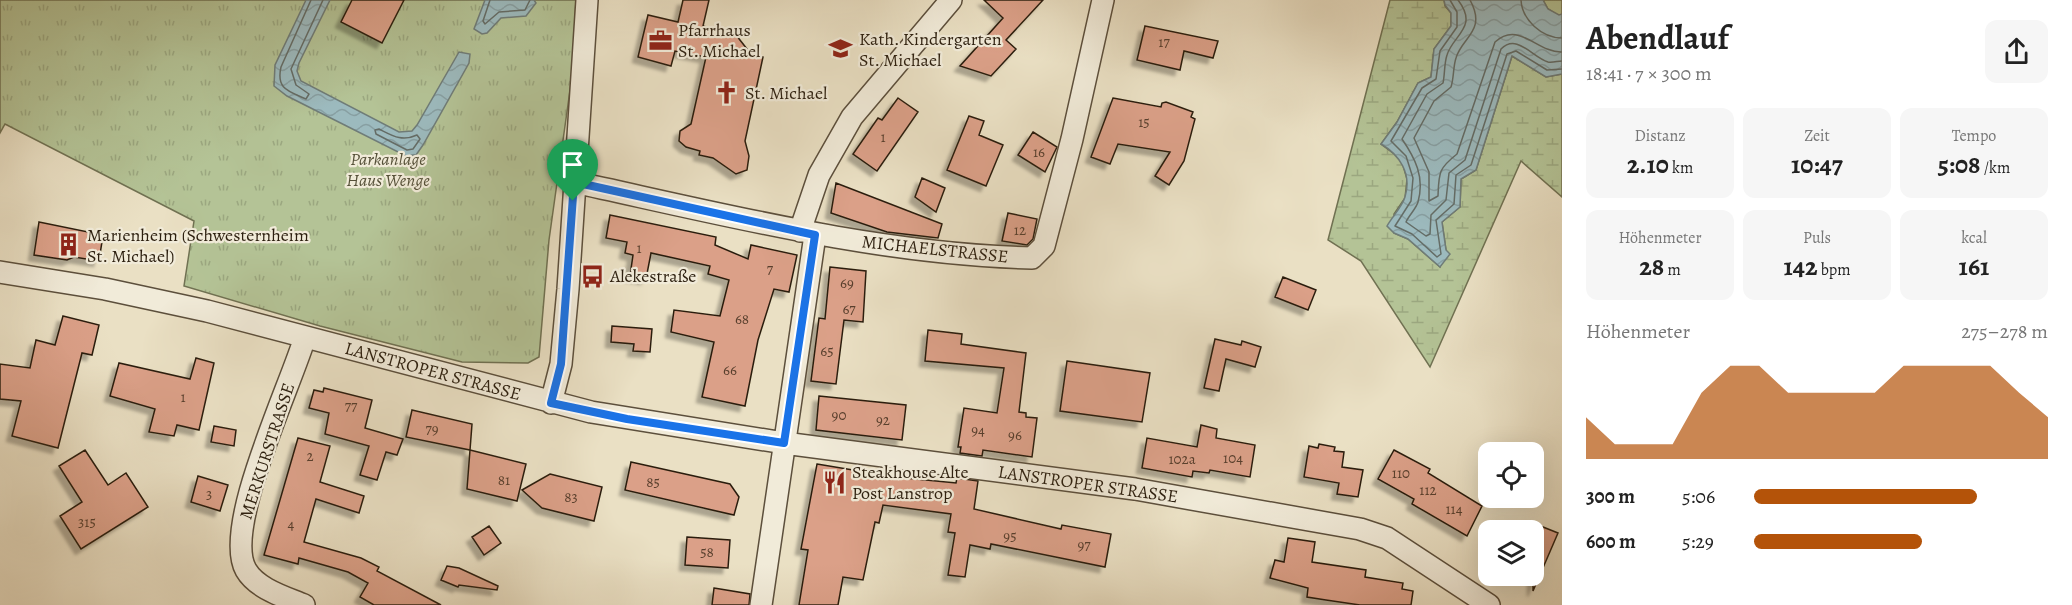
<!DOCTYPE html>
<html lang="de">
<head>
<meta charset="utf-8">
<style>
  body { margin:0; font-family:Alegreya,serif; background:#f6f6f6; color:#222; height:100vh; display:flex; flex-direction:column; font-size:22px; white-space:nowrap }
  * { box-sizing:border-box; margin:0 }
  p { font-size:20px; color:#767676 }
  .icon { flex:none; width:33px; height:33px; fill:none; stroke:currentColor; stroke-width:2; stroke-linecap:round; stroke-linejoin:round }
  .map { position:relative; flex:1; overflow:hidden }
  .sheet { display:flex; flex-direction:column; background:#fff; width:510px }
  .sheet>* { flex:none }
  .fabs { position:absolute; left:1478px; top:442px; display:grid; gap:12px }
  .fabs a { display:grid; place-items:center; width:66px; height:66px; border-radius:12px; background:#fff; box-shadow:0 6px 24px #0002; font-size:30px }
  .pin { position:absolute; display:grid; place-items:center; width:51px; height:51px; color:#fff; margin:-62px -26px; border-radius:50% 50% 50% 0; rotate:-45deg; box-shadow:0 0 6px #0007 }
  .pin .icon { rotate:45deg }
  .round { display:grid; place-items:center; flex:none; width:63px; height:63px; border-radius:12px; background:#f6f6f6 }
  .overview { display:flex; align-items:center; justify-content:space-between; height:102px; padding:0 24px }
  h1 { font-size:33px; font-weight:600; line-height:45px }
  .stats { display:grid; grid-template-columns:repeat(3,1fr); gap:9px; height:102px; padding:6px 24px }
  .stats div { display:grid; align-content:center; border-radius:12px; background:#f6f6f6; text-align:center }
  .stats b { font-size:26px; font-weight:600 }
  .stats small { font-size:16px; font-weight:400 }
  .stats p { font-size:16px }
  .chart { height:168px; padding:12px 24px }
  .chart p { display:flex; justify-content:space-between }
  .chart svg { width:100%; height:108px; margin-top:6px; fill:#b45309; opacity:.7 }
  ul { padding:0 24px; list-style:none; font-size:20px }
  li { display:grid; grid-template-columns:96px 72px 1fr; align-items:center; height:45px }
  li i { height:15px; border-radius:8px; background:#b45309 }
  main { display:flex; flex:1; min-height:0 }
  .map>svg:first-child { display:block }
  .wetland { fill:url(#wetland-marsh); stroke:#707152; stroke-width:1.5 }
  .park { fill:url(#park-tufts); stroke:#707152; stroke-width:1.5 }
  .water { fill:url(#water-waves); stroke:#6f7c78; stroke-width:1.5 }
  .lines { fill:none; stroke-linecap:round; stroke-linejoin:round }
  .shore { stroke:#646c66; stroke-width:1.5 }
  .building { fill:#dba088; stroke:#2c1f0f; stroke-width:1.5; filter:url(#shadow) }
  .minor-casing { stroke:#5c4f3c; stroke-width:24 }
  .minor { stroke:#f1ebd9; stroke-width:21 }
  .route-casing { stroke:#fff; stroke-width:12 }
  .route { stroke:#1a73e8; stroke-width:8 }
  .labels { text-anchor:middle; stroke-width:4.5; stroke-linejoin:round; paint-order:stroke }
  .number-label { font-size:15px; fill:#583f2d }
  .poi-label { font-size:18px; fill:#2c1f0f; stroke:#f1ebd9; text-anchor:start }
  .park-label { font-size:18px; font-style:italic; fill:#555038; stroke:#f1ebd9 }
  .street-label { font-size:18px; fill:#2c1f0f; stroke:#f1ebd9 }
</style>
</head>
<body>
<main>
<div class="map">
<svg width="1562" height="605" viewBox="0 0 1562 605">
  <defs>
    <pattern id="wetland-marsh" width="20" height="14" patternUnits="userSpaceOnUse" patternTransform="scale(1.5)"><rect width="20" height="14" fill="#b4c396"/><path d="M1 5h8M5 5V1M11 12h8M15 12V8" fill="none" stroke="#9ba780"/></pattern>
    <pattern id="park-tufts" width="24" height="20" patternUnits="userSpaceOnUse" patternTransform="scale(1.5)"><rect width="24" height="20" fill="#b4c396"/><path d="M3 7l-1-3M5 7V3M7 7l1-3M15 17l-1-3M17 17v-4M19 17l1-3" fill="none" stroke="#9ba780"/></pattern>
    <pattern id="water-waves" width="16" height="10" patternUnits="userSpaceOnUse" patternTransform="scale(1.5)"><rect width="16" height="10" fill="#9cbabe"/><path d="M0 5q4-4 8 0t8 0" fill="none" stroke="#879fa2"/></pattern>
    <filter id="shadow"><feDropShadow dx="-5.5" dy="5.5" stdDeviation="1.5" flood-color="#0004"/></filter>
  </defs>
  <rect width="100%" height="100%" fill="#eae0c4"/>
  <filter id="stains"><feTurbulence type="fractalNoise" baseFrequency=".00333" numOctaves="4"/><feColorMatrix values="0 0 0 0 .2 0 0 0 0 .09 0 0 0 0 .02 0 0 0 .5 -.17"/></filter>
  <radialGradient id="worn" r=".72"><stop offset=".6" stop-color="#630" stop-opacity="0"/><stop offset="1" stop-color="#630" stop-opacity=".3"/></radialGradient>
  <path class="wetland" d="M1390,0h54l1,6 6,7v13l-17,23 -3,28 -13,6 -21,39 -16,22 20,15 6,20 -2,19 -11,16v19l14,6 32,28 6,-17 -4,-28 18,-15 1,-28 15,-9 36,-114 34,21 16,-3v123l-41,-36 -91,206 -69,-106 -33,-21z
    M1543,0h19v14l-3,2 -11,-7z"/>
  <path class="park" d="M0,0h576l-4,76 -23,164 -10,117 -11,6 -66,-1 -142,-36 -136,-40 10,-65 -189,-97 -5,9z"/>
  <path class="water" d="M306,0h24l-31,63 -2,8 4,10 98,51 13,-1 5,-6 42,-73 11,2 -1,9 -46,82 -7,10 -10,1 -119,-60 -13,-10 1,-21z
    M485,0h49l2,3 -10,13 -25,2 -14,15 -5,1 -8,-5z
    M1444,0h99l5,9 11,6 3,-1v60l-16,3 -34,-21 -36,114 -15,9 -1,28 -18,15 4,28 4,4 -10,13 -32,-28 -14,-6 -7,-7c5,-9 15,-19 18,-29 7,-23 -5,-42 -24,-53l16,-22 21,-39 13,-6 3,-28 17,-23v-13l-6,-8z"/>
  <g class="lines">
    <path class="shore" d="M311,0l-30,67c-5,22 7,24 25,32l3,-5 -13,-9 -5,-16 32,-69
      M490,0l-7,21 2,3 14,-12 26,-2 5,-10
      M1450,0l7,12v15l-17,24 -4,28 -14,9 -31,53 15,15 7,22 -2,23 -16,25 17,8 25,23 4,-3 -5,-34 18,-16 2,-29 15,-10 36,-111 9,-3 31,19 15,-1
      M1458,0c21,27 -5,35 -11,55 -3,9 -2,19 -4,28l-16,11 -25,45c13,19 23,38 16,63 -2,7 -9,13 -12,20l20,14 4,-2 1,-19 15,-15 3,-27 16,-13 36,-111c16,-16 31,8 47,13 4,1 10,-1 14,-1
      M1470,0c17,31 -8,37 -14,58 -3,9 -2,20 -5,29l-17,14 -20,37 15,34v29l9,-5c1,-23 0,-27 19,-42l38,-112c24,-22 42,11 67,10
      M1521,0c1,20 21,38 41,38
      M379,129c14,7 23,13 38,6l3,4 -7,10 -6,1 -31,-16 -1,-4z"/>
  </g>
  <path class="building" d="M352,0h52l-22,43 -41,-21z
    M683,0h26l-6,26 33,9 15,19 12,3 -18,84 4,15 -2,14 -11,4 -23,-16 -14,-3 1,-4 -14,-4 -7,-6 1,-10 11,-7 15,-67 -31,-6 -4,15 -33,-9 10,-42 30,7z
    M984,0h59l-37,40 10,9 -25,27 -31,-10 43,-48z
    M1145,26l73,15 -5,17 -29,-7 -4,19 -43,-10z
    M898,98l20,14 -41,59 -24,-17 25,-36 4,2z
    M1113,98l48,9 1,-4 4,-1 27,10 -2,5 4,2 -11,42 -15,24 -14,-9 15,-24 -52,-8 -8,20 -19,-7z
    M969,116l15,5 -5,14 24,10 -17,41 -39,-16z
    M1033,132l24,15 -12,25 -27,-17z
    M922,178l23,10 -9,24 -21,-15z
    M836,183l106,41 -4,14 -51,-6 -56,-19z
    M1008,213l29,6 -4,20 -6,6 -25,-4z
    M610,215l106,22 -1,8 33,14 3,-14 46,10 -8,37 -15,-3 -16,51 -13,66 -43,-9 12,-55 -43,-10 3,-22 46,6 9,-36 -21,-6 2,-8 -59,-13 -5,26 -16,-3 3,-21 -8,-2 2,-11 -21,-4z
    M39,222l64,13 -4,26 -25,-4 -7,3 -33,-5z
    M830,267l36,4 -3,51 -19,-2 -8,64 -25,-3 8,-63 6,1z
    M1283,277l33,13 -8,20 -33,-13z
    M63,316l36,9 -7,30 -10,-2 -24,95 -46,-12 9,-35 -21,-2v-35l30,4 6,-28 19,5z
    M612,326l40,3 -2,23 -17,-1 1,-7 -23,-2z
    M928,330l34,4 -1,10 65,9 -7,59 7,1v4l11,1 -5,39 -49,-7 -1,6 -22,-3 1,-6h-3l6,-39 33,5 7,-45 -79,-7z
    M1215,339l26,6 1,-4 19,6 -6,20 -29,-8 -7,32 -15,-3z
    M196,358l18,5 -15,67 -22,-5 -3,11 -25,-4 6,-23 -45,-13 9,-33 71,16z
    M1067,361l83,12 -8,49 -82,-11z
    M324,388l48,12 -7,28 38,11 -6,16 -11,-3 -9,28 -17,-5 9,-29 -44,-12 4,-21 -20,-5 5,-18 9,2z
    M819,396l87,9 -4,35 -86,-10z
    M412,410l60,14 -2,26 -64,-13z
    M1201,425l16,4 -1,9 39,7 -5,32 -40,-7 -1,3 -16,-2 -1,6 -50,-9 5,-30 50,9z
    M214,426l22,4 -2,16 -23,-4z
    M298,438l32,8 -10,36 44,14 -5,17 -43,-14 -12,43 57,16 18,9 -2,4 64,34h-67l-14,-8 8,-14 -20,-11 -49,-14 -1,6 -34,-9z
    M1319,444l16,3 -1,4 10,1 -2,15 21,3 -5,27 -21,-3 2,-11 -35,-6 5,-31 9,2z
    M85,450l23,35 18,-12 22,34 -67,42 -21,-33 22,-14 -23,-36z
    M470,450l56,14 -9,37 -50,-12z
    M1394,450l36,19 -2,4 54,33 -15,30 -55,-32 2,-5 -36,-20z
    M631,462l99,22 9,13 -5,18 -109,-25z
    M817,464l78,13 61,6 1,-5 21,3 -4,28 87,20 1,-4 49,9 -6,33 -114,-23 -1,5 -20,-4 -5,32 -17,-2 7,-42 -7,-1 3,-18 -68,-9 -4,18 -4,-1 -12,58 -20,-3 -5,28h-39l9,-55 -7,-1z
    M550,474l52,13 -8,34 -52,-13 -20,-18z
    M198,476l30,9 -8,26 -29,-9z
    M1533,523l25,10 -25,58z
    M489,526l12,17 -17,12 -12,-18z
    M687,537l43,3 -2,28 -43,-3z
    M1288,538l27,4 -3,20 54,8 -1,7 38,6 -1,6 11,2 -2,14h-51l-34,-5 -19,-3 1,-9 -38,-10 5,-18 9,2z
    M447,566l12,2 39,18 -1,4 -38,-5 -1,2 -17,-7z
    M714,588l36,6 -1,11h-37z"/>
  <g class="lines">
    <defs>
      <path id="minor" d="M574,182c152,33 303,72 458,76l12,-12 28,-107 31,-139
        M800,231l19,-56 33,-58 99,-117
        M0,272l105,17 102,22 384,101 193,31 351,46 225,40 27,9 102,67
        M551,403l10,-39 7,-75 19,-289
        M304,605c-19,-8 -47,-16 -58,-35 -24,-42 45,-185 59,-233
        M761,605l54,-370"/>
    </defs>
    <use href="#minor" class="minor-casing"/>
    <use href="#minor" class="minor"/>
  </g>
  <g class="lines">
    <defs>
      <path id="route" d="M574,182l241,53 -31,208 -157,-24 -76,-16 10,-39z"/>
    </defs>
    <use href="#route" class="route-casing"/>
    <use href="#route" class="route"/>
  </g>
  <defs>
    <symbol id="office-bare" viewBox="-9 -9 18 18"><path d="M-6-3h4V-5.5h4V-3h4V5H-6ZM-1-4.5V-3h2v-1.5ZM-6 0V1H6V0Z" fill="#8f2418" stroke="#f1ebd9" stroke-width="2.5" paint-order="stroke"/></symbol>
    <symbol id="school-bare" viewBox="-9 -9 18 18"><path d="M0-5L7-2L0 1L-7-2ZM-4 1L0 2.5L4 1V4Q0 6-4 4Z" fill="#8f2418" stroke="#f1ebd9" stroke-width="2.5" paint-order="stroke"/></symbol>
    <symbol id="church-bare" viewBox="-9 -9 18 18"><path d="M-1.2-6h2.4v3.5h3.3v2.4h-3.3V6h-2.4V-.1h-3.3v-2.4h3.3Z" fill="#8f2418" stroke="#f1ebd9" stroke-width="2.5" paint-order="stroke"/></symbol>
    <symbol id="building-bare" viewBox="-9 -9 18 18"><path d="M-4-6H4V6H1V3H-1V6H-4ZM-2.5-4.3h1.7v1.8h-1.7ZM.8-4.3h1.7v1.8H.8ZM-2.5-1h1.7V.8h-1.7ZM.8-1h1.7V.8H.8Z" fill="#8f2418" stroke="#f1ebd9" stroke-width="2.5" paint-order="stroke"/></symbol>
    <symbol id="bus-bare" viewBox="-9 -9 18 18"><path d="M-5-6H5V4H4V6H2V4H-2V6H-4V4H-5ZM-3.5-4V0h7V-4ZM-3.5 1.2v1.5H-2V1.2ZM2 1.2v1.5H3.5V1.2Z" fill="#8f2418" stroke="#f1ebd9" stroke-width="2.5" paint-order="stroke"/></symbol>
    <symbol id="restaurant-bare" viewBox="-9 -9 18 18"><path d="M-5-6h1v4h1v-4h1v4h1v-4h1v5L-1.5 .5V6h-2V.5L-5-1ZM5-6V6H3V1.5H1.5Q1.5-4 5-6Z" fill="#8f2418" stroke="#f1ebd9" stroke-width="2.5" paint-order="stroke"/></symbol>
  </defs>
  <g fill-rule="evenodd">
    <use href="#office-bare" x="644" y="24" width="33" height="33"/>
    <use href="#school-bare" x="824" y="32" width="33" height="33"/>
    <use href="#church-bare" x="710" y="76" width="33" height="33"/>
    <use href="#building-bare" x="52" y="228" width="33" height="33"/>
    <use href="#bus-bare" x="576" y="260" width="33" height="33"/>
    <use href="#restaurant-bare" x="818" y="466" width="33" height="33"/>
  </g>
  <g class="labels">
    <g class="number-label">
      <text x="1164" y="47">17</text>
      <text x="1144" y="127">15</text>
      <text x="883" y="142">1</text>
      <text x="1039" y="157">16</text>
      <text x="1020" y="235">12</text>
      <text x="639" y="253">1</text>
      <text x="770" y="274">7</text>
      <text x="847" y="288">69</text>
      <text x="849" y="314">67</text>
      <text x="742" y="324">68</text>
      <text x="827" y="356">65</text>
      <text x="730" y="375">66</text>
      <text x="183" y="402">1</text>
      <text x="351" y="411">77</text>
      <text x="839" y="420">90</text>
      <text x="883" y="425">92</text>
      <text x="432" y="434">79</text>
      <text x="978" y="435">94</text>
      <text x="1015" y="440">96</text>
      <text x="310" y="461">2</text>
      <text x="1233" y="463">104</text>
      <text x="1182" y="464">102a</text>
      <text x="1401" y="478">110</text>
      <text x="504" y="485">81</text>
      <text x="653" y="487">85</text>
      <text x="1428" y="495">112</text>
      <text x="209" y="499">3</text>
      <text x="571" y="502">83</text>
      <text x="1454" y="514">114</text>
      <text x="87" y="527">315</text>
      <text x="291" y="529">4</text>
      <text x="1010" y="541">95</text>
      <text x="1084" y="550">97</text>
      <text x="707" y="557">58</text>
    </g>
    <g class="poi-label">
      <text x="678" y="36">Pfarrhaus<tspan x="678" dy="21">St. Michael</tspan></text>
      <text x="859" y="45">Kath. Kindergarten<tspan x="859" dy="21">St. Michael</tspan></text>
      <text x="745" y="99">St. Michael</text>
      <text x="87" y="241">Marienheim (Schwesternheim<tspan x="87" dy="21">St. Michael)</tspan></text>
      <text x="610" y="282">Alekestraße</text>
      <text x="852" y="478">Steakhouse Alte<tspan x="852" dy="21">Post Lanstrop</tspan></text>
    </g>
    <g class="park-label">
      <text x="388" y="165">Parkanlage<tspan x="388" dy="21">Haus Wenge</tspan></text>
    </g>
    <g class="street-label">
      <text transform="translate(935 249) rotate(6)" y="6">MICHAELSTRASSE</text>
      <text transform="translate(433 371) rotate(15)" y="6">LANSTROPER STRASSE</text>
      <text transform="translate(267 451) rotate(-72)" y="6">MERKURSTRASSE</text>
      <text transform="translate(1088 484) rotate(8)" y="6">LANSTROPER STRASSE</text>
    </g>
  </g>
  <rect width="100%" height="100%" filter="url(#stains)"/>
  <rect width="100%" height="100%" fill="url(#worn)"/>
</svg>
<div class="fabs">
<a><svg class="icon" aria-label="locate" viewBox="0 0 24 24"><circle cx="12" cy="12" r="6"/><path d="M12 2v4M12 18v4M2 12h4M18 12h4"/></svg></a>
<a><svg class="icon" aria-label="layers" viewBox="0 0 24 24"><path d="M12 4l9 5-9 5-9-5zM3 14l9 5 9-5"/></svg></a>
</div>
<div class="pin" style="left:573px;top:201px;background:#1e9e55"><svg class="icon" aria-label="arrive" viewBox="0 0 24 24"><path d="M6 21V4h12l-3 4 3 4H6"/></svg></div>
</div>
<section class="sheet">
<div class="overview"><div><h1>Abendlauf</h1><p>18:41 · 7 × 300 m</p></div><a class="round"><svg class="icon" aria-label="share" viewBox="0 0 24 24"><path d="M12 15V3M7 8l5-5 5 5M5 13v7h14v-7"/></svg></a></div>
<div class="stats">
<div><p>Distanz</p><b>2.10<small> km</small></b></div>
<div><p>Zeit</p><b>10:47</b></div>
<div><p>Tempo</p><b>5:08<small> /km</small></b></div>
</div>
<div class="stats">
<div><p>Höhenmeter</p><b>28<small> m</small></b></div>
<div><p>Puls</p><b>142<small> bpm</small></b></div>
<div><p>kcal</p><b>161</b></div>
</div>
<div class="chart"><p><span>Höhenmeter</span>275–278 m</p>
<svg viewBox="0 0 160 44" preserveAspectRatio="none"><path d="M0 44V27L10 38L20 38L30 38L40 17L50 6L60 6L70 17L80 17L90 17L100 17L110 6L120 6L130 6L140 6L150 17L160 27V44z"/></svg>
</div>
<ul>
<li><b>300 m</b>5:06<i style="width:76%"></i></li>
<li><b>600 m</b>5:29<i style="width:57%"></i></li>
</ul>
</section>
</main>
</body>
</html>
